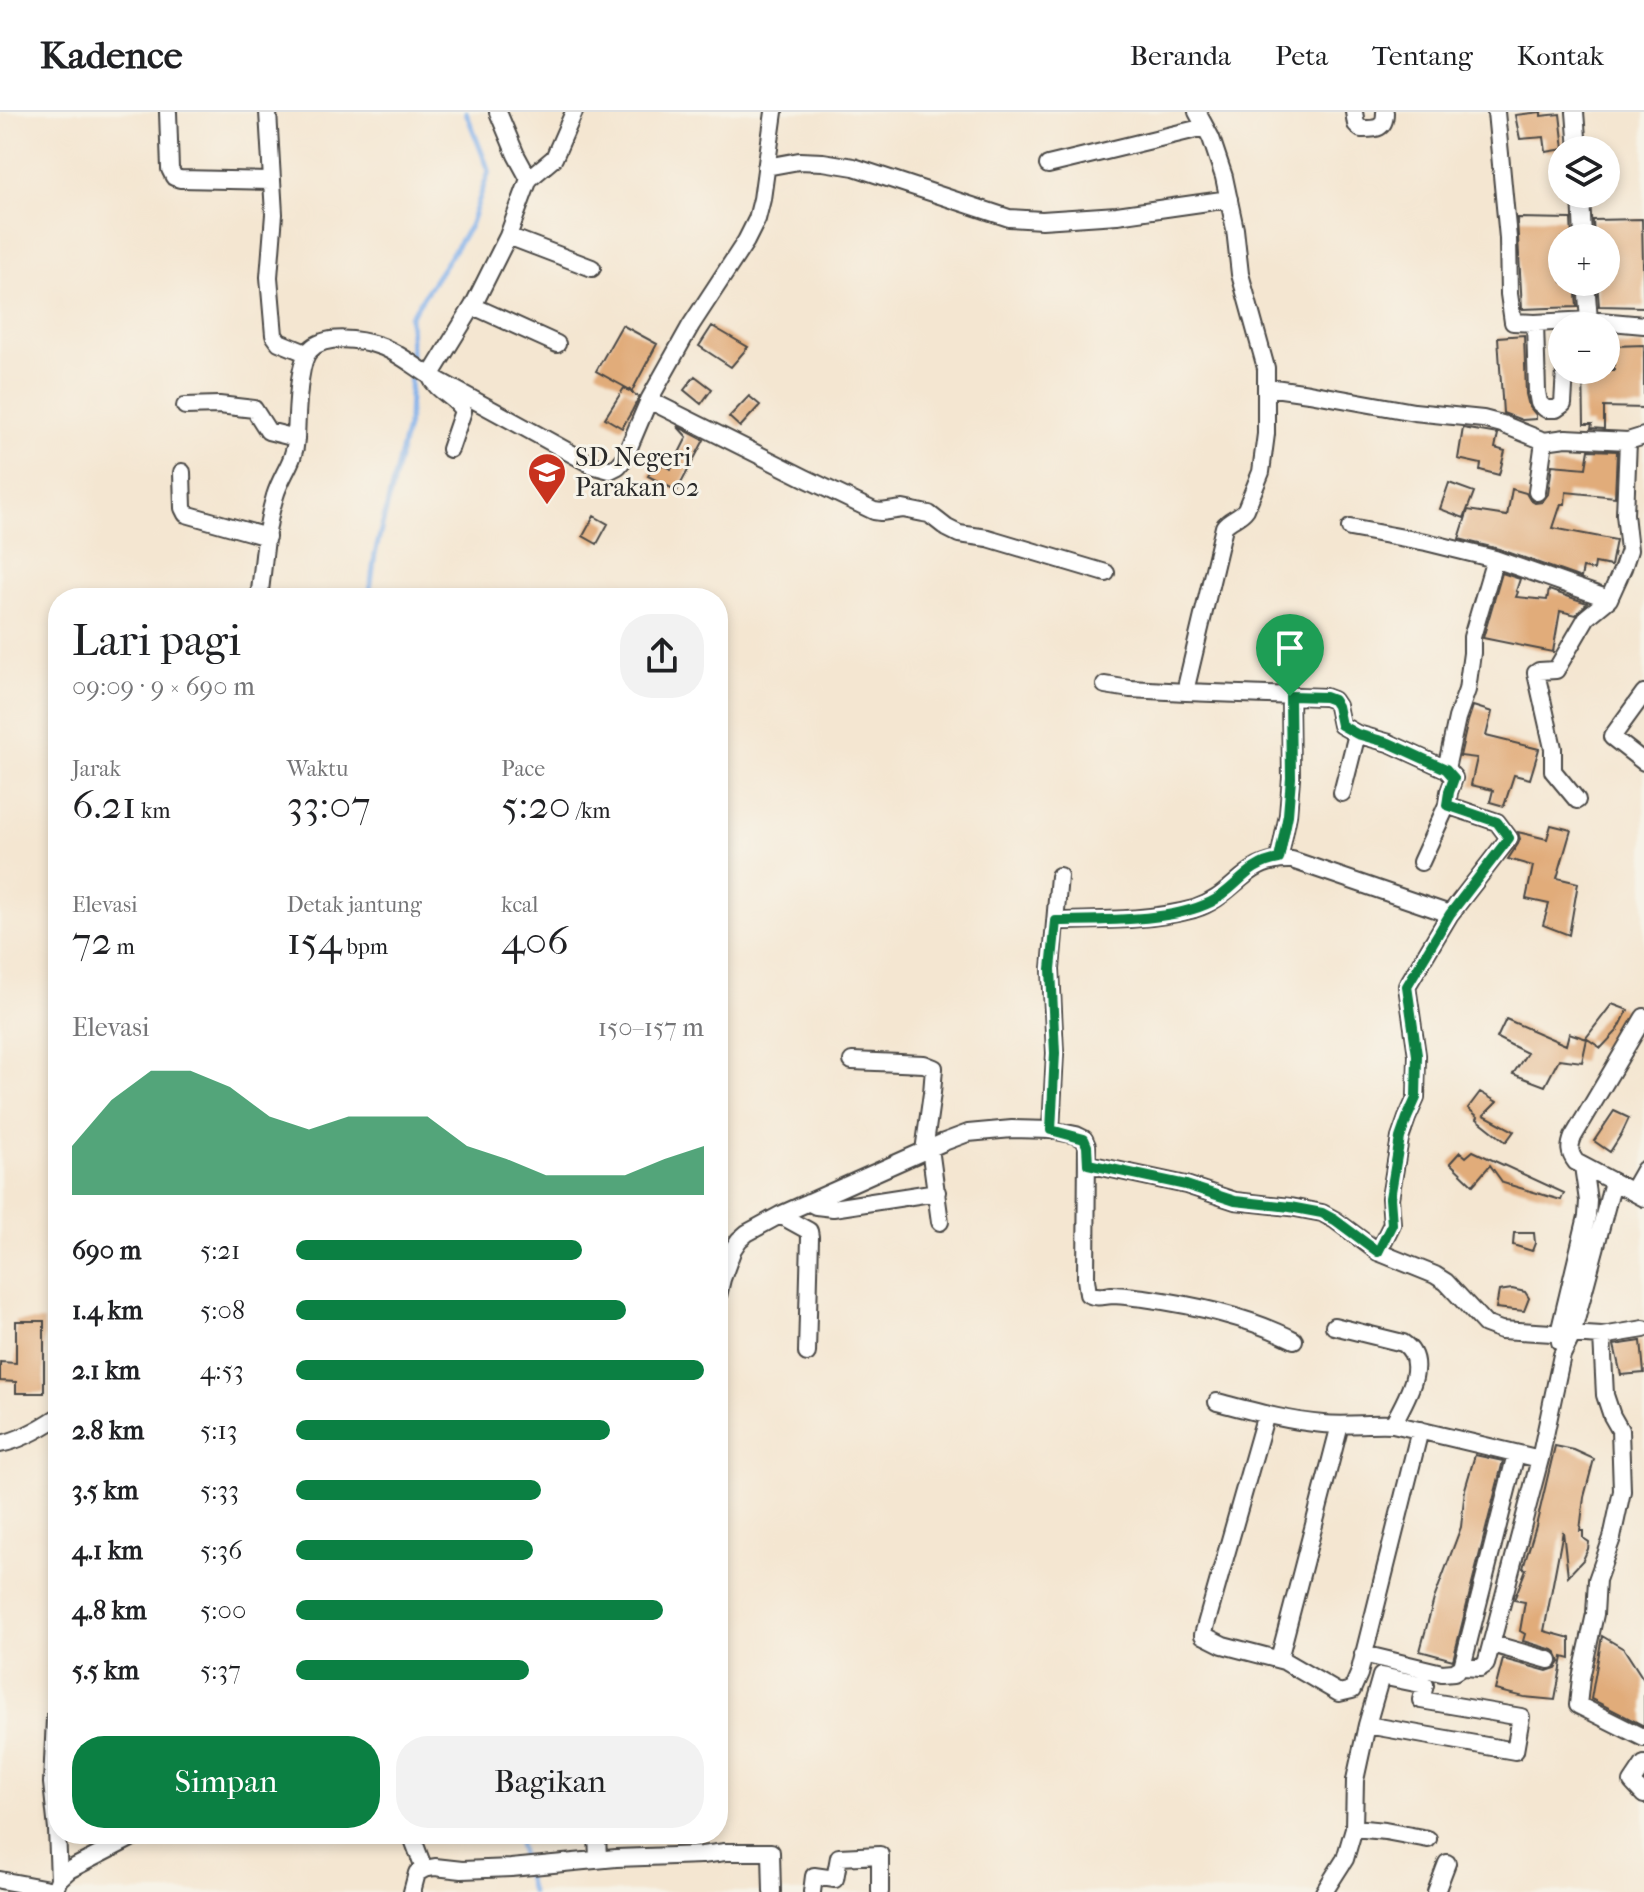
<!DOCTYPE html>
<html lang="id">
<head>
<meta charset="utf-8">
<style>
  body { margin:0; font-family:"IM FELL French Canon",serif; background:#f2f2f2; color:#202124; height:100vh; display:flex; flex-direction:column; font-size:30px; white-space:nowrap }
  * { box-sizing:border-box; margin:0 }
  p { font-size:26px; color:#757577 }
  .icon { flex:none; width:44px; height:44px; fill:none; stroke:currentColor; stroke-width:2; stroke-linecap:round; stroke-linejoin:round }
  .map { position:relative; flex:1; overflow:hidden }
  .drawer { position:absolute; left:48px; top:476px; width:680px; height:1256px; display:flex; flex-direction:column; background:#fff; border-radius:32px; box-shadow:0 4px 12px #0003 }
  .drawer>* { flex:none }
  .controls { position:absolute; left:1548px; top:24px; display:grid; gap:16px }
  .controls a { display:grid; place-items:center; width:72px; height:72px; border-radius:50%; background:#fff; box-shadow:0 4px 12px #0003; font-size:40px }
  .pin { position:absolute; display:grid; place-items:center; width:68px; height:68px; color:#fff; margin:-82px -34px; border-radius:50% 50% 50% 0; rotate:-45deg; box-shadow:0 0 8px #0007 }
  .pin .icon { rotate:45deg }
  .round { display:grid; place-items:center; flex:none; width:84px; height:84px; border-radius:32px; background:#f2f2f2 }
  .summary { display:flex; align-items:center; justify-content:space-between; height:136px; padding:0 24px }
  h1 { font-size:44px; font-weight:600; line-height:60px }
  .figures { display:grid; grid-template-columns:repeat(3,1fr); gap:12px; height:136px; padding:8px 24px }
  .figures div { display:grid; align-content:center }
  .figures b { font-size:40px; font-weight:600 }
  .figures small { font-size:22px; font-weight:400 }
  .figures p { font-size:22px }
  .chart { height:224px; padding:16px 24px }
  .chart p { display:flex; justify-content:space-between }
  .chart svg { width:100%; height:144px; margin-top:8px; fill:#0b8043; opacity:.7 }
  .button { display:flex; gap:16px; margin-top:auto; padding:16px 24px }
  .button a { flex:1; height:92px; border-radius:32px; background:#0b8043; color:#fff; font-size:32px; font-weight:600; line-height:92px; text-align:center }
  .button a+a { background:#f2f2f2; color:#202124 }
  ul { padding:0 24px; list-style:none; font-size:26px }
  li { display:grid; grid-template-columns:128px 96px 1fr; align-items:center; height:60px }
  li i { height:20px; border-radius:10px; background:#0b8043 }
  header { display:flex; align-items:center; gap:48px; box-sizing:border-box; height:112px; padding:0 40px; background:#fff; border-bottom:2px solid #e0e0e0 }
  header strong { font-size:38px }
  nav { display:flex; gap:44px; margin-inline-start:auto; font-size:28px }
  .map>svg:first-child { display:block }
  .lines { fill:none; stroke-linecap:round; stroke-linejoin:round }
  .stream { stroke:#7fafea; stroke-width:5 }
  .building { fill:#e1ac7a }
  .minor-casing { stroke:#494744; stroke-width:20 }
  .minor { stroke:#fff; stroke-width:16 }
  .route-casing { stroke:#fff; stroke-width:16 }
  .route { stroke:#0b8043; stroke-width:10 }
  .labels { text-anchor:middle; stroke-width:6; stroke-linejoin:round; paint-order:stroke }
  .poi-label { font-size:26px; fill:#2b2b2b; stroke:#f7f3e8; text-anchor:start }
</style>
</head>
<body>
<header>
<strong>Kadence</strong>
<nav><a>Beranda</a><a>Peta</a><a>Tentang</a><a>Kontak</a></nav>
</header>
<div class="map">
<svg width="1644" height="1780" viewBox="0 0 1644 1780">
  <rect width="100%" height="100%" fill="#f7f3e8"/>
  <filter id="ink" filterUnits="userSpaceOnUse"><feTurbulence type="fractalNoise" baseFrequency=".0125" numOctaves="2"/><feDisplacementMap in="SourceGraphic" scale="16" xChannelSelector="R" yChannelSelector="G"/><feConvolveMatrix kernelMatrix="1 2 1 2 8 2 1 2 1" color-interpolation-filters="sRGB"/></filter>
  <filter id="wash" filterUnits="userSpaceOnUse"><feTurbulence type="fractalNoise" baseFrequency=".006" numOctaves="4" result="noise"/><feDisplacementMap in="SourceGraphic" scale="32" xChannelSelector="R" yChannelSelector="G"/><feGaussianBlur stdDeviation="1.8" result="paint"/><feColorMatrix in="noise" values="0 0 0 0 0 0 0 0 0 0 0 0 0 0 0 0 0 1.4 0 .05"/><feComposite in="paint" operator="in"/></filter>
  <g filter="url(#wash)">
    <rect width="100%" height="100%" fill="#f4e6d1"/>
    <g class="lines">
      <path class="stream" d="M411,245l-1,-40 60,-91 19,-55 -23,-59
        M369,486l6,-44 34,-135 2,-52
        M524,1722l-6,6 13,52"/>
    </g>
    <g id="blocks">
      <path class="building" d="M1541,0v4l19,-2 4,35 -18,3 -2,-15 -24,2 -5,-24z
        M1517,106l54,1 1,19h-10v44h13l2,25 -55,2z
        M1642,107l2,88 -45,-1 -2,-24h9v-44h-12l-1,-18z
        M622,213l35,19 -25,47 -36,-20z
        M712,214l36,21 -17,20 -32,-21z
        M1524,223l2,59 3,12 7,9v4l-14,1 -19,-7 -5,-76z
        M1644,233v63l-40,-1v22l-13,-1 1,-4h-8l-1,-54h31v-24z
        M695,264l17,13 -11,15 -17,-14z
        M624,276l15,9 -7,14 -10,17 -17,-10z
        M749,284l11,9 -20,22 -11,-10z
        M677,314l27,14 -27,51 -29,-15 6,-10 4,-3 13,6 16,-32z
        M1463,316l35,6 -3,14 10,3 -6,24 -19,-5 1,-6 -23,-5z
        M1589,338l28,1 -2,46 -49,-5 -1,12h-4l-8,24 63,12 -5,26 -16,-3 -1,7 -11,-2 -2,10 -82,-29 -40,-10 9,-29 39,6 5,-27 14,4 4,7 5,3 7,-1 6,-8 4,-29 34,3z
        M1449,371l25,9 -10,26 -24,-9z
        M594,404l14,8 -11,20 -14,-8z
        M1502,461l18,6 -4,12 2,1 -2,5 31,3 2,-10 38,13 -11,12 -16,-4 -7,41 -70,-14z
        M1473,594l19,6 -6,24 53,13 -9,30 -16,-4 -10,31 -14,-4 3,-12 -22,-5 6,-27 -17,-2 8,-35z
        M1551,713l20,5 -14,48 21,5 -9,52 -26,-10 6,-21 -23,-5 7,-33 -25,-7 10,-15 2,-5 -2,-7 29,7z
        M1612,892l16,6 -10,20 -17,18 -15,-10z
        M1506,907l60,26 3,-12 18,6 -5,23 -23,-3 -14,27 -32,-12 14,-21 -30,-15z
        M1480,980l17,10 -13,13 30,16 -8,11 -29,-23 1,-2 -10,-9z
        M1614,999l15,7 -7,15 -12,19 -16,-11z
        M1473,1039l91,42 -3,7 -58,-17 -13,-18 -17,20 -23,-22 10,-11 6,5z
        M1514,1121h20l1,10 -3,8 -19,-6z
        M1512,1177l13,3 4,6 -5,13 -28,-3 3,-17z
        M16,1209h28v72h-28v-11l-16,-1v-19l16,1z
        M1641,1229l3,32 -23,2 -7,-30z
        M1555,1334l19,4 20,9 -10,38 -4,34h3v7l6,4 -1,7 -5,11 -15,16 -5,-45 -19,100 26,7v21l-7,-2 -8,43 -31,-3 -29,-7 8,-31 44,12 9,-3 4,-6 -3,-9 -4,-3 -30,-9 2,-7 -5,-3 5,-29 -11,-2 12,-31 -3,-1 13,-42z
        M1475,1343l28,6 -50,199 -33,-9 14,-52 27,-72 4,-38z
        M1602,1524l22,13 20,31v46l-53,-27z"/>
    </g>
  </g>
  <g filter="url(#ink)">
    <use href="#blocks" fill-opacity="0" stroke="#494744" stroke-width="2"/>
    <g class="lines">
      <defs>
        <path id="minor" d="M168,0l2,57 4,8 6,2 91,2
          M268,0l6,102 -5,63 5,58 5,7 27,11
          M498,0l18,43 13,24
          M1197,0l14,26 13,39 11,52 5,45 26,94v66l-5,38 -15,37c-6,9 -17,10 -22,18l-37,156 -1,9 139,5 8,3 4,6 4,19 16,9 32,9 57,26 8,9 -5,14 -2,13 -26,57
          M1354,0l2,12 5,5c14,0 24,1 24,-17
          M1496,0l12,126 1,56 4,28 22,1 54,-3 55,5
          M1575,0l3,38
          M1048,53l157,-38
          M766,55l33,-6 24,1 31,5 155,51 33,2 75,-5 112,-16
          M1581,82l2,44
          M508,124l84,32
          M1586,170l3,38
          M473,194l84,38
          M1535,211l2,69 2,11 7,6h10l7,-5 2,-34
          M1267,275l42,6 105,19 69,7 19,5 42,17 22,-3 62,3 16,-5
          M649,288l156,78 69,33 7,1 22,-3 20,4 6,1 18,14 12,6 29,4 118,35
          M185,294l34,-1 35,4 14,22 28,7
          M450,337l13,-38c-8,-15 -26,-19 -33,-35l43,-70 35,-70 21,-57 25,-21 20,-46
          M182,360l1,36 3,6 81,23
          M1537,380l7,-51
          M1350,416l76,14 69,17 114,40
          M259,486c5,-34 6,-70 16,-102 6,-21 20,-35 21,-57 1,-19 1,-76 14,-89 15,-16 50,-11 70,-4 18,6 35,21 52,31 53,29 107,58 160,88l18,5 8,-4 6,-7 25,-59 42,-75 55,-84 11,-22 5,-20 12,-87
          M1105,573l25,4 56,3
          M1644,581l-32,44 32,25
          M1446,657l11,-51 10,-28 5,-37v-16l23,-78
          M1342,681l15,-59
          M1577,688l-24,-29v-23l-17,-75 3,-2 17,-1 31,-53 22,-18 14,-31 6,-18 -4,-36 3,-73
          M1279,747l9,-44 3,-37 -1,-82
          M1056,809c46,-1 94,0 138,-12 42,-13 49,-51 98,-49l158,54
          M1644,905l-71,120c-4,10 -4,16 3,25l68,36
          M852,949l72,3 10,4 -2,25 -8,58
          M1051,1018l4,-77 -4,-84 8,-93
          M930,1036l10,74
          M1088,1052l98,21 49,16 55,6 32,6 13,7 43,32 57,23 11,7 39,42 16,6 101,6 42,-7
          M1632,1079l12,-21
          M808,1090l8,4 17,2 104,-16
          M780,1103l29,16 1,6 -3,116
          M1378,1140l14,-28 -2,-26 10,-60 7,-20 9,-20 1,-43 -10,-69 43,-72 59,-76 -12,-16 -50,-17
          M718,1168l4,-1 11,-30 6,-9 8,-7 33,-18 164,-73 24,-9 44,-4 39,1 25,5 8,4 3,7 -1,133 2,15c8,4 15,2 24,1 11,0 21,2 32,3 50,7 105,19 150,42
          M718,1184l4,-17
          M1334,1214l69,17c28,19 1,59 -10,81
          M1602,1224l3,59 7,21 8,14 2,61 -10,47 -15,42 -2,34 -14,64 -3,27 66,33
          M1560,1230l-1,-9 28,-117 1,-15 -5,-35
          M1217,1290c35,9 70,19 106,22 23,2 46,-1 70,0l147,35 -54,205 -6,4 -18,-1
          M1266,1302l-63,221 20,10 61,16 55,32 13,-3 7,-16 61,-244
          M0,1332c21,-4 40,-15 58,-27
          M1540,1347l22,-104 10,-20 41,-153
          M1492,1532l57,16
          M1363,1542l79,19 12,-1 8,-5 54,-213
          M1279,1547l61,-234
          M55,1606l-3,65 5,47 2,49
          M1644,1652l-12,18 12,13
          M1354,1716l31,3 43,8
          M411,1722l13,35
          M597,1722l1,25
          M0,1768l54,10
          M54,1780l5,-13 10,-9 70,-36
          M412,1780l5,-19 7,-4 11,-2 27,3 49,-2 105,-10 86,-3 23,-3h46l1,40
          M812,1780l2,-16 21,3 4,-22 41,-2v37
          M1324,1780l21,-33 9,-31 1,-48 12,-55 14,-49 44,9 -4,15 100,17 -6,34 -148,-26
          M1436,1780l11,-29"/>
      </defs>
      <use href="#minor" class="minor-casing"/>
      <use href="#minor" class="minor"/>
    </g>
  </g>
  <g class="lines" filter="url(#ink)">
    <defs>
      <path id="route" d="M1290,584l35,1 8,3 4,6 4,19 16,9 32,9 57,26 8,9 -5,14 -2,13 50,17 12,16 -59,76 -43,72 10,69 -1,43 -9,20 -7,20 -10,60 2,26 -14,28 -43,-32 -13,-7 -32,-6 -55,-6 -49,-16 -98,-21 -1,-18 -3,-7 -33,-9 4,-77 -4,-84 5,-48c46,-1 115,1 155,-19 26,-13 35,-38 68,-43l9,-44 3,-37z"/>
    </defs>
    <use href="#route" class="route-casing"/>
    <use href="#route" class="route"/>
  </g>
  <defs>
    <symbol id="school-pin" viewBox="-11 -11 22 30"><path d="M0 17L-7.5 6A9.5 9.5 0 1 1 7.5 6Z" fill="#c8321e" stroke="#f7f3e8"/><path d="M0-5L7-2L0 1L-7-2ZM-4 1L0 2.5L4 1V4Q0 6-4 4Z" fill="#fff"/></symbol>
  </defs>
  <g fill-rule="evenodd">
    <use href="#school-pin" x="525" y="338" width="44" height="60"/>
  </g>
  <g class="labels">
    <g class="poi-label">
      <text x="575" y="354">SD Negeri<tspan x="575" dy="30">Parakan 02</tspan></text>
    </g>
  </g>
</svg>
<div class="controls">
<a><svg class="icon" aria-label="layers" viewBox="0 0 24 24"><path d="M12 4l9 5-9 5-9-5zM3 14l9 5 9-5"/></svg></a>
<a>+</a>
<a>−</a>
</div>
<div class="pin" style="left:1290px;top:584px;background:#1e9e55"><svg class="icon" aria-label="arrive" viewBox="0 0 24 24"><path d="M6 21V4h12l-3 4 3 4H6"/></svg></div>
<section class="drawer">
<div class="summary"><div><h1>Lari pagi</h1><p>09:09 · 9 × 690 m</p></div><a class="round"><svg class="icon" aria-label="share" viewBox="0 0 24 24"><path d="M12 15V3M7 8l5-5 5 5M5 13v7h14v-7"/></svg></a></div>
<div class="figures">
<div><p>Jarak</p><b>6.21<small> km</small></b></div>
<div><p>Waktu</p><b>33:07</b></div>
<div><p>Pace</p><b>5:20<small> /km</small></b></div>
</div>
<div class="figures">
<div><p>Elevasi</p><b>72<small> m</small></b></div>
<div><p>Detak jantung</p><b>154<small> bpm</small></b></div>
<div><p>kcal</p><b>406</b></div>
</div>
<div class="chart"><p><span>Elevasi</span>150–157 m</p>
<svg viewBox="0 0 160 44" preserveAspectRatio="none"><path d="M0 44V29L10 15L20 6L30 6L40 11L50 20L60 24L70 20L80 20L90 20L100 29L110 33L120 38L130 38L140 38L150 33L160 29V44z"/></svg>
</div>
<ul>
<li><b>690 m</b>5:21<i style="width:70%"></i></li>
<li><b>1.4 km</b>5:08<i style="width:81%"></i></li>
<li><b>2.1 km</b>4:53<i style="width:100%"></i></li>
<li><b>2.8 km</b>5:13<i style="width:77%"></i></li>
<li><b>3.5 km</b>5:33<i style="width:60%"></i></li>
<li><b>4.1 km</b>5:36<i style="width:58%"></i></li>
<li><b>4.8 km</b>5:00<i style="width:90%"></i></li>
<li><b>5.5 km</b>5:37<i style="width:57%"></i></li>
</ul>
<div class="button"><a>Simpan</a><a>Bagikan</a></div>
</section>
</div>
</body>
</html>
